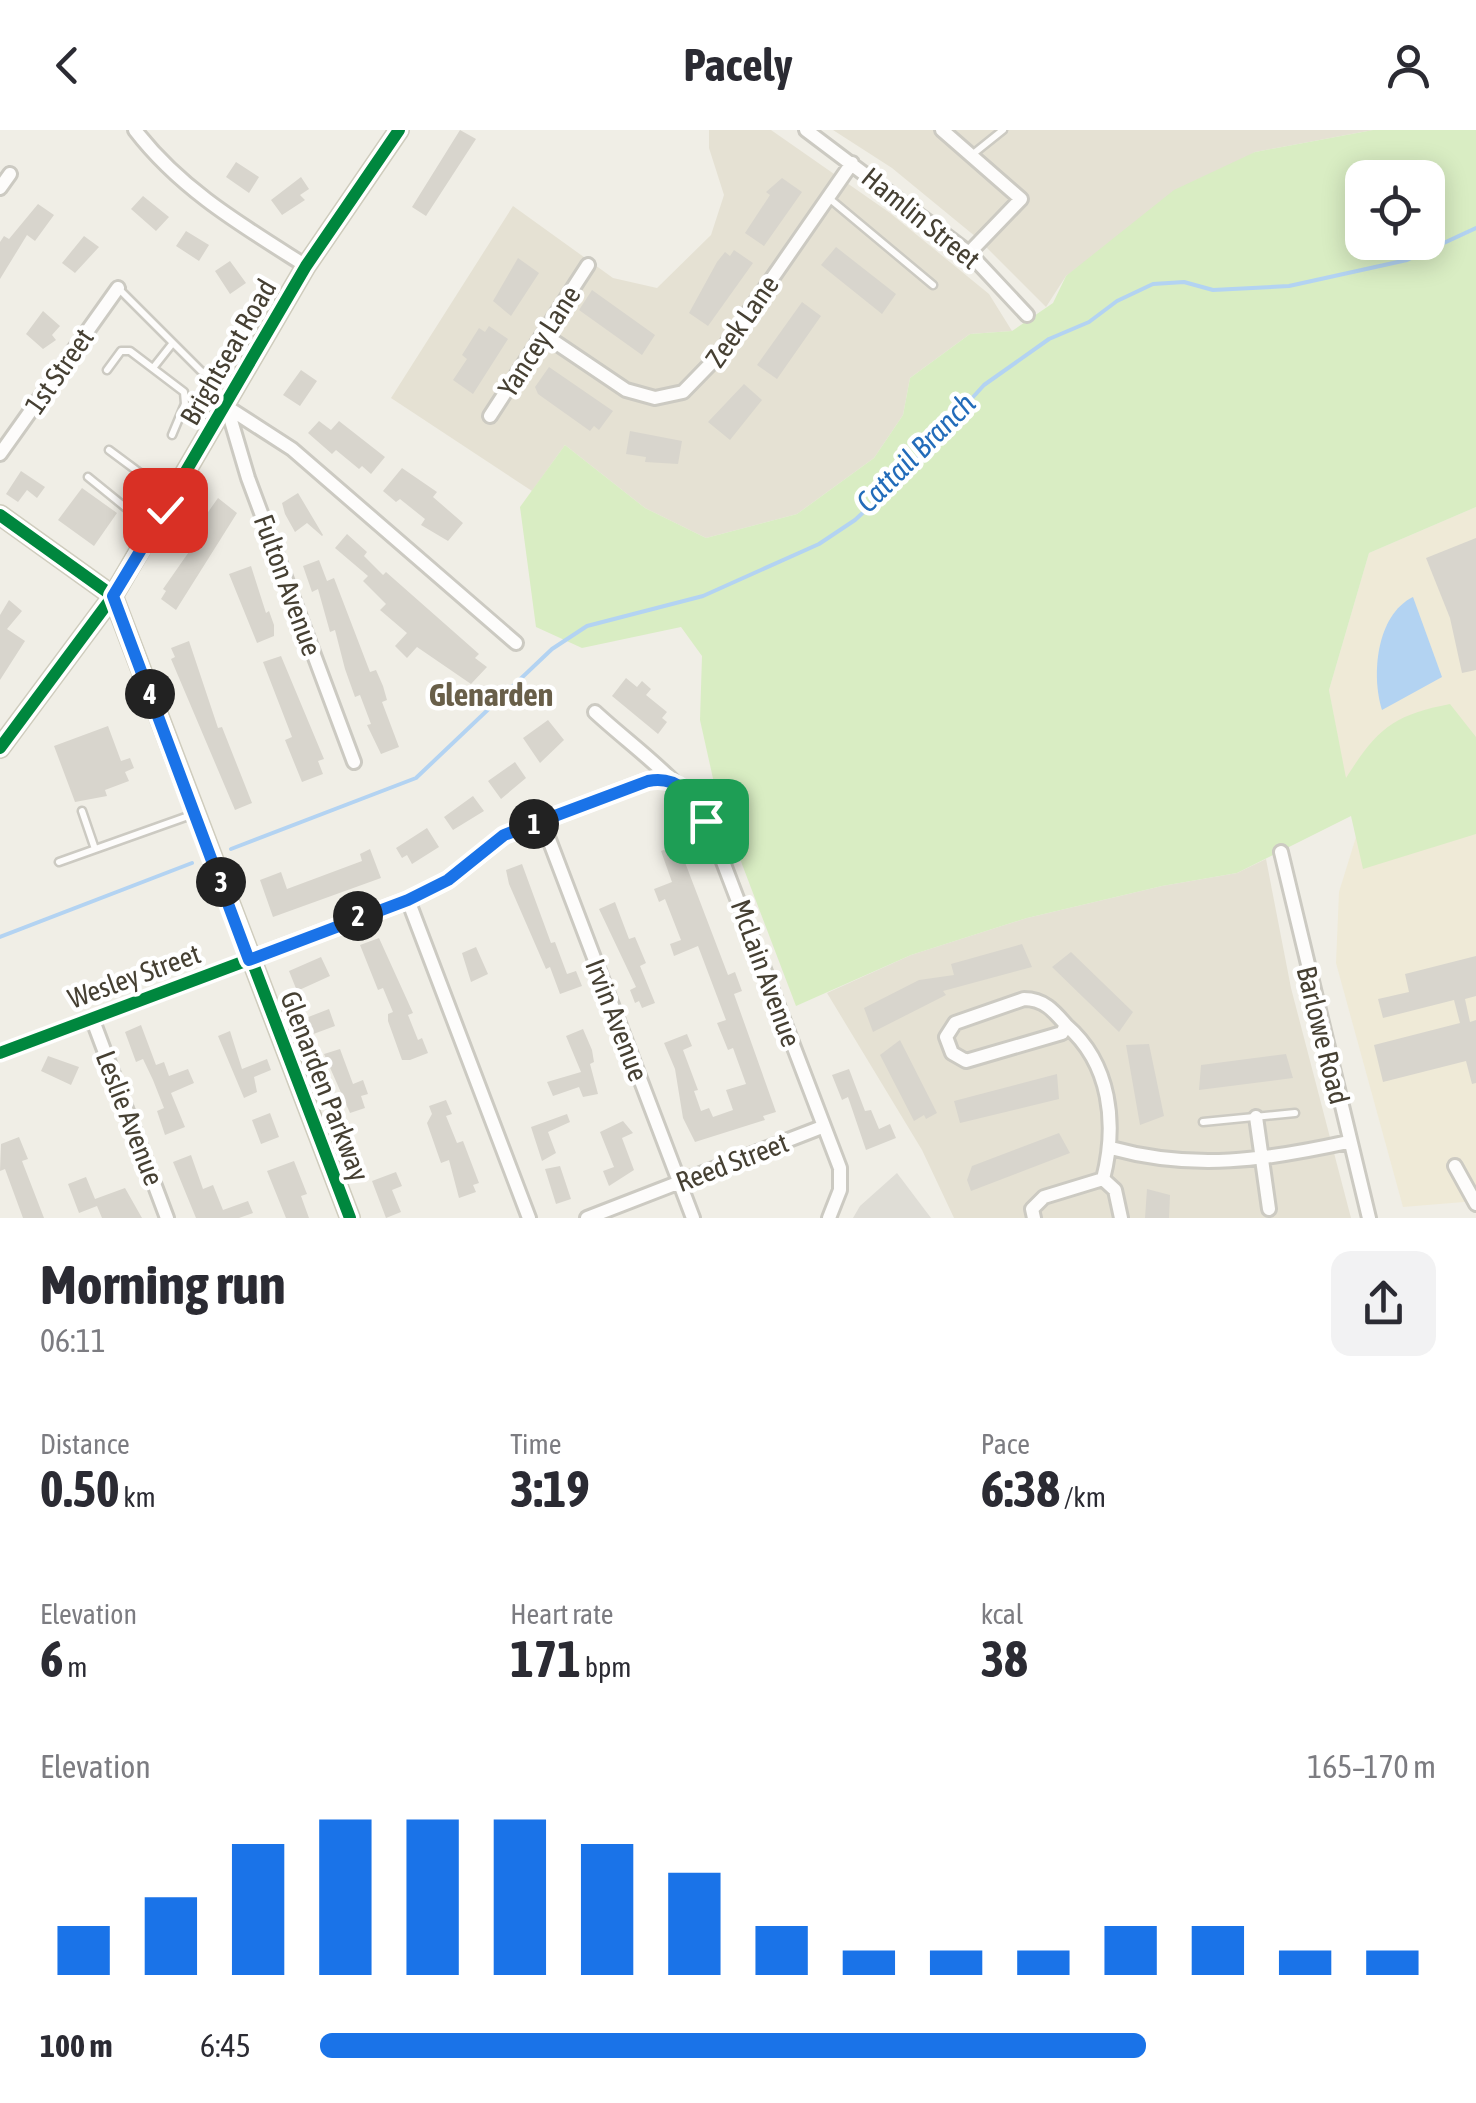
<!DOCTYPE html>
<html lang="en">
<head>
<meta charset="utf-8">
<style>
  body { margin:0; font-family:"Asap Condensed",sans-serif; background:#f2f2f3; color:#2b2b33; height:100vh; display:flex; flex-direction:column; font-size:38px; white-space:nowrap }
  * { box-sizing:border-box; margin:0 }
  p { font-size:32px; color:#7c7c81 }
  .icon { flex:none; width:55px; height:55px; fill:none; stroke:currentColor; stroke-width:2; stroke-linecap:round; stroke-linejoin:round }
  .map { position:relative; height:1088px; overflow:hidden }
  .details { display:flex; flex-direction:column; background:#fff; flex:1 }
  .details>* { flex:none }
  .controls { position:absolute; left:1345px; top:30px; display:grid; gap:20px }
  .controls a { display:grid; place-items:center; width:100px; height:100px; border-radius:20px; background:#fff; box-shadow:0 5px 25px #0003; font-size:50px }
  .pin { position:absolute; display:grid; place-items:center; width:85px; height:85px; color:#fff; margin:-42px; border-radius:20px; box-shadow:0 5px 15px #0006 }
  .km { position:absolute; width:50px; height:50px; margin:-25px; border-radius:50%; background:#222; color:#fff; font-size:28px; line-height:50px; text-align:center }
  .round { display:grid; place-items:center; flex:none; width:105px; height:105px; border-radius:20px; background:#f2f2f3 }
  .summary { display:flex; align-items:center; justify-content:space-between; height:170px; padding:0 40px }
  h1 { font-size:55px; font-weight:700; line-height:75px }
  .metrics { display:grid; grid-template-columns:repeat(3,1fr); gap:15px; height:170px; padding:10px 40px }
  .metrics div { display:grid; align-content:center }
  .metrics b { font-size:50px; font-weight:700 }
  .metrics small { font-size:28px; font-weight:400 }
  .metrics p { font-size:28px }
  .chart { height:280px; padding:20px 40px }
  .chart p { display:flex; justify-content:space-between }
  .chart svg { width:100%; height:180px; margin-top:10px; stroke:#1a73e8; stroke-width:6 }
  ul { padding:0 40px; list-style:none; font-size:32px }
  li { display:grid; grid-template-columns:160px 120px 1fr; align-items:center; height:75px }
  li i { height:25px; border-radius:12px; background:#1a73e8 }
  header { display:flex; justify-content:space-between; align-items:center; height:130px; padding:0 40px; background:#fff; font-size:45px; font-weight:700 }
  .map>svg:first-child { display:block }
  .residential { fill:#e5e1d3 }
  .education { fill:#efead7 }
  .green { fill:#d9edc3; fill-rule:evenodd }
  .parking { fill:#dfddd6 }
  .water { fill:#b3d3f2 }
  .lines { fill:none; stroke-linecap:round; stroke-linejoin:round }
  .stream { stroke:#b3d3f2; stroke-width:4 }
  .building { fill:#d8d5cd }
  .lane-casing { stroke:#cccac2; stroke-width:11 }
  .street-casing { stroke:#cccac2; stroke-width:18 }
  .secondary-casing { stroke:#cfccbd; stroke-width:22 }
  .lane { stroke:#fdfcfb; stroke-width:6 }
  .street { stroke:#fdfcfb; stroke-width:12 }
  .secondary { stroke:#f6f4ed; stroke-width:18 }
  .cycleway-casing { stroke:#fff; stroke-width:19 }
  .cycleway { stroke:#00873e; stroke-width:12 }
  .route-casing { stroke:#fff; stroke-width:20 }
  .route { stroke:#1a73e8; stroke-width:12 }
  .labels { text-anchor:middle; stroke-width:9; stroke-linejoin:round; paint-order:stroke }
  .street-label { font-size:28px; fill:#464033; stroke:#fff }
  .water-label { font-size:30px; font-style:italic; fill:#236cba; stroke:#fff }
  .quarter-label { font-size:32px; font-weight:bold; fill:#695f49; stroke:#fff }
</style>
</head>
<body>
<header><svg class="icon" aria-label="back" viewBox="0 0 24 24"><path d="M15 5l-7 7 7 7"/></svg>Pacely<svg class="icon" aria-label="person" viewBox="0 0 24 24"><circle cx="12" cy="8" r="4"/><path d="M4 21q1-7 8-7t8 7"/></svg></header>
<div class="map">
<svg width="1476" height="1088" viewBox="0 0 1476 1088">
  <rect width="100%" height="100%" fill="#f0eee6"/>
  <path class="residential" d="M709,0h62l119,83 99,81 23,37 -42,3 -60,44 -7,37 -29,43 -77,56 -91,24 -61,-30 -80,-63 -33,46 -141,-93 122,-192 100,72 44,10 54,-53 13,-40 -15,-47z
    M833,0h540l-118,22 -189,124 -20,31 -70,-70 -84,-69z
    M1266,729l25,129 60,230h-397l-32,-68 -95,-157 84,-38 116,-37 135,-32 75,-13z"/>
  <path class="education" d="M1476,377v694l-73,6 -67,-244 3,-71 17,-55 -27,-147 40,-137z"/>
  <path class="green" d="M1373,0h103v377l-107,46 -40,137 17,88c31,-49 47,-63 104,-74l26,33v97l-113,35 -12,-53 -114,57 -75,13 -135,32 -116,37 -115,51 -78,-205 -18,-81 2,-64 -21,-29 -99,21 -46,-21 -16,-120 45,-62 80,63 61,30 91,-24 77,-56 29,-43 7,-37 60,-44 42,-3 41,-28 13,-27 108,-86 81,-38zM1362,48h66v64h-66z"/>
  <path class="parking" d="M897,1043l34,45h-78l7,-12z"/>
  <path class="water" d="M1413,467l29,80 -60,33c-11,-34 -6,-95 31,-113z"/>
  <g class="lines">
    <path class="stream" d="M231,719l185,-71 136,-129 35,-23 116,-30 116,-52 36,-24 40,-37 89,-98 65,-46 40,-17 28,-21 36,-17 31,-2 29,8 76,-4 118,-26 69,-32
      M0,807l192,-74"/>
  </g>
  <path class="building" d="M460,0l16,9 -50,77 -14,-9z
    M236,32l23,15 -10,16 -23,-16z
    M301,47l8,12 -9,6 5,5 -23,15 -11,-15z
    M782,48l20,14 -38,54 -19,-13 25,-38 -4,-3z
    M143,66l26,21 -13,14 -25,-22z
    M38,74l16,11 -19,26 -8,-6 -27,44v-37l4,-6 5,3z
    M186,101l23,14 -10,16 -23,-15z
    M84,106l15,11 -24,26 -13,-10z
    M836,117l60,47 -14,20 -61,-49z
    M734,120l19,13 -45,63 -19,-13 28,-51 8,-10 5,4z
    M518,128l21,15 -28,43 -18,-15z
    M230,131l16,22 -16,11 -15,-23z
    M592,160l63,45 -13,20 -63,-45z
    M802,172l19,14 -44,63 -20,-14z
    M43,181l17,15 -8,9 4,5 -13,9 -17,-15z
    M489,196l19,13 -35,55 -20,-14 14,-21 -5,-4 17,-27 6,4z
    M549,237l64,44 -14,19 -5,-4 -4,5 -52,-37 -3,-7z
    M301,240l16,11 -17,25 -17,-11z
    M744,254l18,16 -32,40 -22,-18z
    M319,291l12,9 8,-9 46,36 -14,17 -9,-8 -3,3 -23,-19 -4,4 -24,-21z
    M630,301l52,10 -4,23 -33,-2 1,-5 -20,-3z
    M402,338l35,24 -4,5 30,26 -15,18 -27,-16 4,-6 -25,-20 -4,3 -13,-11z
    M21,341l24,16 -8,11 -10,-8 -9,12 -12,-8z
    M82,358l35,25 -23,33 -36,-26z
    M298,363l25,42 -1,1 -15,-13 -12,9 -10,-18 -3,-11z
    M218,368l19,15 -61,97 -15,-11 5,-8 -3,-2 44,-63 -6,-4z
    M347,404l20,18 -3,4 19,19 3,-3 93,82 -4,4 12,9 -16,17 -54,-37 -10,11 -12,-12 12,-13 -27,-23 6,-6 -23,-23 5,-5 -33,-28z
    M1476,408v132l-14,3 -12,-55 -24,-60z
    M319,430l8,21 7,-3 36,94 6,-2 7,16 4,14 -5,2 17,45 -18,7 -14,-29 4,-1 -11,-29 -5,2 -10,-28 -10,-39 -5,2 -12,-43 -6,3 -9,-26z
    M251,436l15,47 3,-2 5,14v11l-17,7 -28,-69z
    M9,470l13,11 -15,18 18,12 -25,39v-65z
    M189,511l29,87 4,-1 30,76 -17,7 -64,-151 4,-2 -4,-9z
    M281,526l43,103 -6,2 5,13 -21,8 -17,-42 7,-3 -29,-75z
    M626,548l11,9 5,-6 9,8 -5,6 21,17 -5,6 5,4 -9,12 -46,-38z
    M548,590l16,20 -24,23 -17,-25z
    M108,596l13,35 9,-3 4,10 -9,4 4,9 -24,9 2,6 -32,6 -21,-56z
    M515,632l11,16 -25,21 -13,-18z
    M473,666l11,15 -31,19 -9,-13z
    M427,698l12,19 -27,17 -5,-9 -5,3 -6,-10z
    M678,714l50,131 7,-3 7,19 -8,3 42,118 -13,4 2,4 -70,22 -12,-24 -8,-49 -11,-26 23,-9 5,12 -9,4 15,40 -4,1 7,20 8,-3 4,9 20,-7 -7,-20 20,-6 -13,-36 -5,2 -11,-27 9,-3 -28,-74 -24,10 -4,-12 11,-4 -16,-41 -6,3 -5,-13 18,-7 -11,-31z
    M370,719l11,29 -108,39 -13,-37 21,-8 6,17 75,-28 -2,-7z
    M522,734l29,79 4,-1 12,32 9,-3 6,15 -22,8 -10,-27 -4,2 -37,-85 -3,-14z
    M615,772l14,37 6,-2 11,26 -6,3 15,37 -13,5 -3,-7 -4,2 -5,-13 6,-3 -37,-78z
    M379,808l34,75 -5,2 10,25 4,-2 6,15 -18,7h-8l-14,-39v-7l5,-2 -10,-24 -5,2 -18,-45z
    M1022,814l10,23 -89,24 3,4 -73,37 -9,-24 55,-28 35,-5 -3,-11z
    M476,817l12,27 -17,8 -9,-29z
    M1071,822l62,60 -14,20 -67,-65z
    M1476,826v40l-11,3 5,23 6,-2v63l-4,1 -6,-23 -83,21 -9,-37 86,-22 -6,-23 -71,18 -5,-19 31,-7 -4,-18z
    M321,827l9,19 -33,15 -8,-20z
    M329,879l6,17 -27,10 -2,-5 -4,1 -4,-11z
    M141,895l15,40 8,-3 5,14 19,-7 6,14 -23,10 14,34 -20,8 -8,-24 7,-3 -11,-28 -10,-21 -7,3 -11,-30z
    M583,899l9,21 2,12 -4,2 8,30 -15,3 -4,-10 -26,9 -6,-14 34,-10 -15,-36z
    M230,901l12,38 25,-10 4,11 -17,7 3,15 -13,6 -26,-62z
    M900,910l37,73 -11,6 -2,-4 -10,6 -34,-66z
    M1149,914l15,72 -24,9 -14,-80z
    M340,919l13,35 10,-4 5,14 -7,2 4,12 -15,5 -26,-59z
    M1286,924l7,24 -94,12 2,-25z
    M48,926l31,11 -8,18 -30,-14z
    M849,939l16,42 6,-1 8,19 11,-5 6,14 -30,12 -18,-53 -6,3 -10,-25z
    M1057,944l2,25 -99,24 -6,-22z
    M446,970l6,14 -6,2 11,27 6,-2 16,42 -6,2 3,7 -17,6 -10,-38 -8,3 -14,-40 5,-9 -3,-8z
    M270,983l9,24 -18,7 -9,-24z
    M567,984l3,8 -22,10 8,21 -14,8 -11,-34z
    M623,991l10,12 -11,5 12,32 -25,16 -6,-15 11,-4 -14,-35z
    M1059,1003l11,20 -99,38 -4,-11 5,-14z
    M19,1007l9,22 -6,2 22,57h-21l-18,-49 -5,2 1,-27z
    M191,1025l12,34 10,-4 10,25 25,-9 5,12 -14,5h-43l-23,-56z
    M294,1031l13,33 -6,2 8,22h-23l-19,-47z
    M560,1036l11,33 -15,5 -11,-35z
    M396,1042l6,14 -10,4 9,22 -15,6 -14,-37z
    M86,1047l9,22 30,-11 17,30h-40l-5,-12 -18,7 -11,-29z
    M1147,1059l23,6 -1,23h-24z"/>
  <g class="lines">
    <defs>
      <path id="lane" d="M973,24l30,-24
        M830,69l103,86
        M118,158l83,83 32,12
        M153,238l19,-24
        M107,240l14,-19h9l54,41 1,12 -13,31
        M109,320l39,29 -19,32
        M88,347l64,52
        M140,364l20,12
        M82,681l13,38
        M59,732l135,-48
        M1203,992l92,-9"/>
      <path id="street" d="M135,0c46,60 108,96 171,136
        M806,0l163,123 58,62
        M942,0l79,69 -52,54
        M0,58l10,-14
        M543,204l83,56 29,8 28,-6 36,-37 133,-192
        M227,277l21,71 106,284
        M227,277l65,42 224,194
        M490,286l98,-151
        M0,324l118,-166
        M595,582c41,38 92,71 117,121l128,335v22l-11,28
        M542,691l151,397
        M1281,722l88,366
        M408,770l121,318
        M1024,869c20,0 30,12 42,26l-4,8 -96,28 -14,-8 -6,-16 9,-14z
        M92,888l75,200
        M1066,895c45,39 51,99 37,154
        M0,923l408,-153 40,-20 57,-45 142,-54 20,-2
        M1256,987l13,92
        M1111,1018c83,23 155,12 237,-6
        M1455,1036l21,38
        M587,1088l235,-91
        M1034,1088l-2,-9 12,-12 59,-18 12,11 6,28"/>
      <path id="secondary" d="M0,385l113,81 237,622
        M0,618l113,-152 193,-330 93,-136"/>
    </defs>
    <use href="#lane" class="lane-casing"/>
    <use href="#street" class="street-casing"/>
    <use href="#secondary" class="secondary-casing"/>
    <use href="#lane" class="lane"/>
    <use href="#street" class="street"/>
    <use href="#secondary" class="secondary"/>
    <defs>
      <path id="cycleway" d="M0,385l113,81 237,622
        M0,618l113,-152 193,-330 93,-136
        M0,923l408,-153 40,-20 57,-45 142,-54 20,-2"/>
    </defs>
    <use href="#cycleway" class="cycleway-casing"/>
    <use href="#cycleway" class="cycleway"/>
  </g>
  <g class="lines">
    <defs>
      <path id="route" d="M165,380l-52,86 136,364 159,-60 40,-20 56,-45 144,-54c31,-6 44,15 58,40"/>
    </defs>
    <use href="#route" class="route-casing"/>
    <use href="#route" class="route"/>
  </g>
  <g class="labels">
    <g class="street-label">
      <text transform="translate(921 88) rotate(39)" y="10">Hamlin Street</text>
      <text transform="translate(742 191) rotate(-55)" y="10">Zeek Lane</text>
      <text transform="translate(539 211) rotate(-57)" y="10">Yancey Lane</text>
      <text transform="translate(228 222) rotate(-60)" y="10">Brightseat Road</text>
      <text transform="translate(59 241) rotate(-55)" y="10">1st Street</text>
      <text transform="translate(288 455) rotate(70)" y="10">Fulton Avenue</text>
      <text transform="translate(766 843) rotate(70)" y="10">McLain Avenue</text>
      <text transform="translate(134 846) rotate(-20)" y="10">Wesley Street</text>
      <text transform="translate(617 890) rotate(69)" y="10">Irvin Avenue</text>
      <text transform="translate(1323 905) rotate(76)" y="10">Barlowe Road</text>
      <text transform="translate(325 956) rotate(69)" y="10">Glenarden Parkway</text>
      <text transform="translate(130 988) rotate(69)" y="10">Leslie Avenue</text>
      <text transform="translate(732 1032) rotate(-21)" y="10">Reed Street</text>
    </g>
    <g class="water-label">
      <text transform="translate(916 323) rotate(-45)" y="10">Cattail Branch</text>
    </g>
    <g class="quarter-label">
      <text x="491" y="576">Glenarden</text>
    </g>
  </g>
</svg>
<div class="controls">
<a><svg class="icon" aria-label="locate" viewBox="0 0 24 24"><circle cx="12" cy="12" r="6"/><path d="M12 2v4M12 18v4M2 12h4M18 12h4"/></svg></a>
</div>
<div class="pin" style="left:706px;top:691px;background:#1e9e55"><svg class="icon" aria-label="arrive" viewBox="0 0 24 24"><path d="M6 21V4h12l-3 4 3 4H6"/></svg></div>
<div class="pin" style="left:165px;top:380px;background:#d93025"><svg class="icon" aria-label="check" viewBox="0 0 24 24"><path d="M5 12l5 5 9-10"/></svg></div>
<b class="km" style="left:534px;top:694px">1</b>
<b class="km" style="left:358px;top:786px">2</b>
<b class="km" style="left:221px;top:752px">3</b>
<b class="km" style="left:150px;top:564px">4</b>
</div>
<section class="details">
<div class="summary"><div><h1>Morning run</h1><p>06:11</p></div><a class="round"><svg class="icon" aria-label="share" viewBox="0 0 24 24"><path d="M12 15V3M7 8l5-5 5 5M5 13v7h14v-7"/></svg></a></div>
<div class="metrics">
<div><p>Distance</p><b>0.50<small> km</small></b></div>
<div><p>Time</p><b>3:19</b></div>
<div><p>Pace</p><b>6:38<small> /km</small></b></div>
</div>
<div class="metrics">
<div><p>Elevation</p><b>6<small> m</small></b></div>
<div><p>Heart rate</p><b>171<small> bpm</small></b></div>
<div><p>kcal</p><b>38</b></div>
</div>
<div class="chart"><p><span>Elevation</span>165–170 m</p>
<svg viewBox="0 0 160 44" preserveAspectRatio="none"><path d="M5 44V32M15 44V25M25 44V12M35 44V6M45 44V6M55 44V6M65 44V12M75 44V19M85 44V32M95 44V38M105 44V38M115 44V38M125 44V32M135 44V32M145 44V38M155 44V38"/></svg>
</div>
<ul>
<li><b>100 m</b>6:45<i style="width:74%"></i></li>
</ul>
</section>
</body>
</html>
